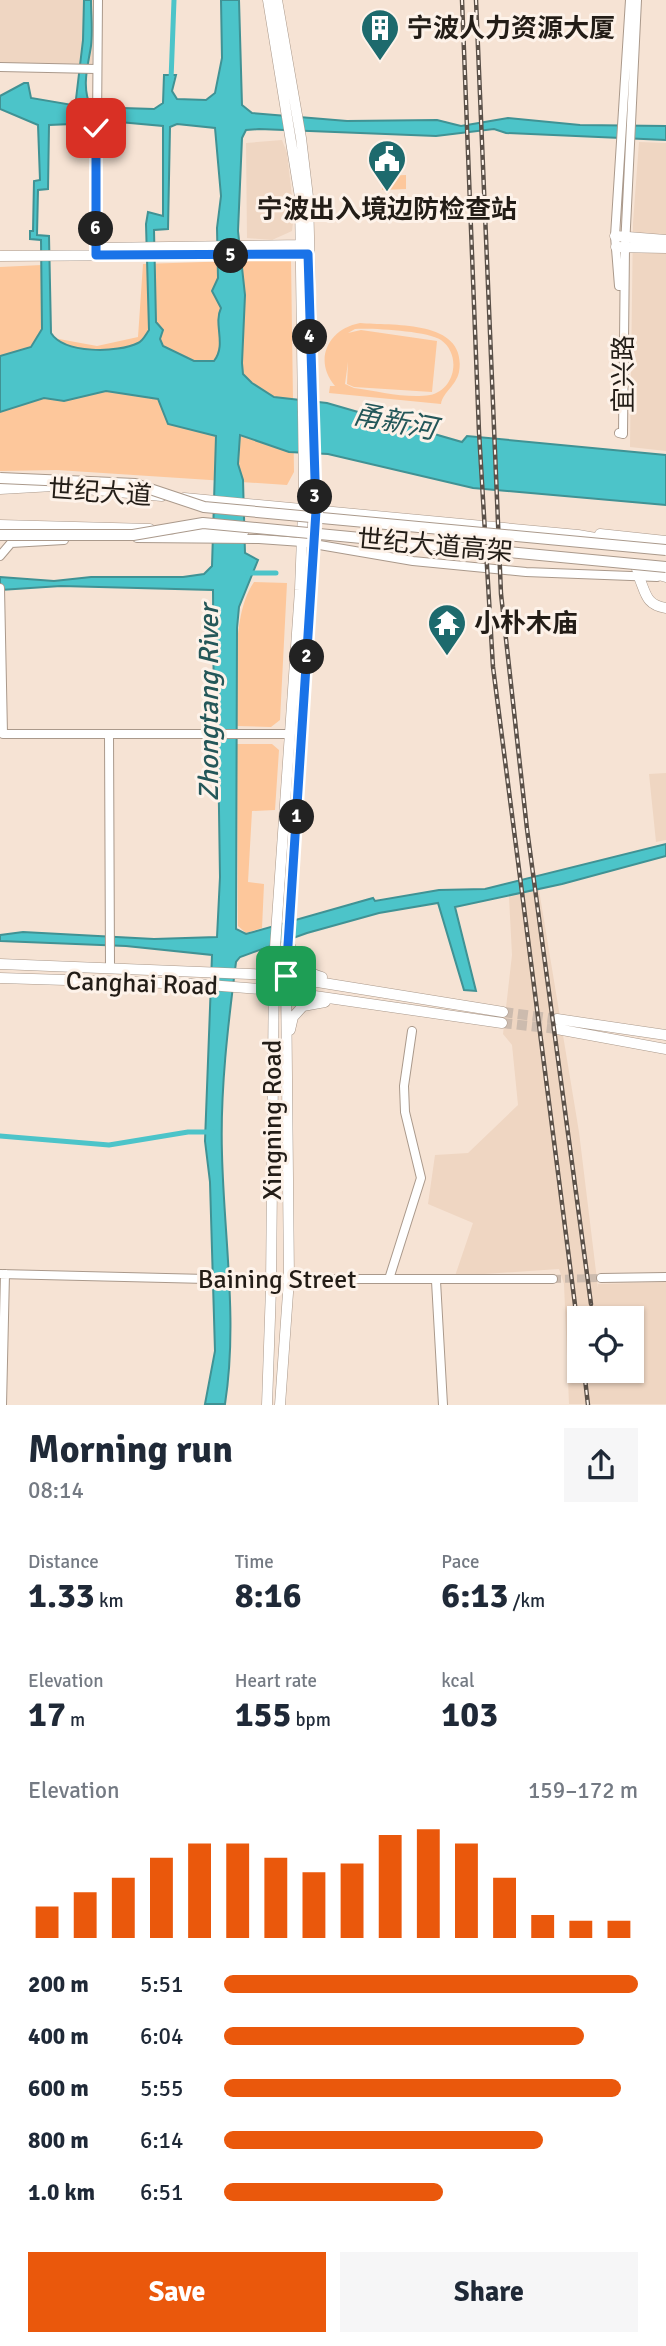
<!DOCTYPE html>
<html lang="en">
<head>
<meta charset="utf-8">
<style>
  body { margin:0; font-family:Signika,"Noto Sans SC",sans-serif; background:#f6f6f7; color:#1f2937; height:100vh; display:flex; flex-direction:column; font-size:26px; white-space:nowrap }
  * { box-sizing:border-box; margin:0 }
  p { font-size:23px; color:#747a83 }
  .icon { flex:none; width:38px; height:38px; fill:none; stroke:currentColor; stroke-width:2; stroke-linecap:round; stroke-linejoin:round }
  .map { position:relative; height:1405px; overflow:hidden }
  .panel { display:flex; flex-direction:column; background:#fff; flex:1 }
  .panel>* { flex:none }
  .fabs { position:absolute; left:567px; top:1306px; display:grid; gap:14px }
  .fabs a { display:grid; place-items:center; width:77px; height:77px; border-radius:0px; background:#fff; box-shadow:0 2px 5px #0004; font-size:35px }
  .pin { position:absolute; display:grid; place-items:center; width:60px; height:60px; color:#fff; margin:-30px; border-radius:14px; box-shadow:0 4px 10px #0006 }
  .km { position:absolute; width:35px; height:35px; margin:-18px; border-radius:50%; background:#222; color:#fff; font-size:19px; line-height:35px; text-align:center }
  .round { display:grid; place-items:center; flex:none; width:74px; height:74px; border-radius:0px; background:#f6f6f7 }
  .overview { display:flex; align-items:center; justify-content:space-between; height:119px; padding:0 28px }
  h1 { font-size:38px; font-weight:700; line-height:52px }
  .figures { display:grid; grid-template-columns:repeat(3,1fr); gap:10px; height:119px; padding:7px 28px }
  .figures div { display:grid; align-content:center }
  .figures b { font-size:35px; font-weight:700 }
  .figures small { font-size:19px; font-weight:400 }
  .figures p { font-size:19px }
  .chart { height:196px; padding:14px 28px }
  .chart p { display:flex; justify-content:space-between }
  .chart svg { width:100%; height:126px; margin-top:7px; stroke:#ea580c; stroke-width:6 }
  .action { display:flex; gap:14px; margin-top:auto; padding:14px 28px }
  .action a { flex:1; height:80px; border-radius:0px; background:#ea580c; color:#fff; font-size:28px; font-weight:700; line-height:80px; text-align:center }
  .action a+a { background:#f6f6f7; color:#1f2937 }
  ul { padding:0 28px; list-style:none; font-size:23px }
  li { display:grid; grid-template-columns:112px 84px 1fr; align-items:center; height:52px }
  li i { height:18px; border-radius:9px; background:#ea580c }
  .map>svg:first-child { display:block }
  .built { fill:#efd6c2; fill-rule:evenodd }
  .green { fill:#fdc79b; fill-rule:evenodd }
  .water { fill:#4cc4c9; stroke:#409294; stroke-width:2; fill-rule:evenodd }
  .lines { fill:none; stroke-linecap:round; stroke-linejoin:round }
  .canal { stroke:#4cc4c9; stroke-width:5 }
  .minor-tunnel { stroke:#ccbbae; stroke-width:8; stroke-dasharray:8 4; stroke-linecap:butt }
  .major-tunnel { stroke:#ccbbae; stroke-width:10; stroke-dasharray:10 5; stroke-linecap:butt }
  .minor-casing { stroke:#aa998b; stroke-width:10 }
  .major-casing { stroke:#aa998b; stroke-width:11 }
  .minor { stroke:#fff; stroke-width:8 }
  .major { stroke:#fff; stroke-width:10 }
  .rail-casing { stroke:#5b5149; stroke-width:4.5 }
  .rail { stroke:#fdf2e9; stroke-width:2; stroke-dasharray:5; stroke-linecap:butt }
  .highway-bridge-casing { stroke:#aa998b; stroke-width:12; stroke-linecap:butt }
  .highway-bridge { stroke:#fff; stroke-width:10 }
  .route-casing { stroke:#fff; stroke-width:14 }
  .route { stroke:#1a73e8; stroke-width:9 }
  .labels { text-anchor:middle; stroke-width:6; stroke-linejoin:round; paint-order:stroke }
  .poi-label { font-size:26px; font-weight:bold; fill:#231d17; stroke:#fdf2e9; text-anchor:start }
  .street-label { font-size:26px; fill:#231d17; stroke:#fdf2e9 }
  .water-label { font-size:28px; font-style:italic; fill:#245759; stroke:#fdf2e9 }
</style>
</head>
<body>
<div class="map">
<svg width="666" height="1405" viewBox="0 0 666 1405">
  <rect width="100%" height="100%" fill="#f6e3d4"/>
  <path class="built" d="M0,0h93l-1,64 -92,-1z
    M282,140l5,13 7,61 -2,17 -20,9 -25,-2 -1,-95z
    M639,142l27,1v308l-36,-4 3,-224z
    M666,773v67l-10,2 -7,-68z
    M539,890l40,242 19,156v-4l68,-2v122h-97l-5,-120 -5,-15 -104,7 18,-53 -45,-19 7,-49 33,-2 50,-48 -6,-60 -9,-11 9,-79 -3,-58zM579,1318h53v52h-53z"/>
  <path class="green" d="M406,175v14l-24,1v-14z
    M291,259l3,213 -7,13 -230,-15 -57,1v-204l42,-2 6,72 49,9 41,-9 5,-73z
    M360,323c33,3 108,-4 99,49 -3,14 -16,20 -18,32l-112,-11 1,-7h5c-22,-26 -7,-57 25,-63zM355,329c18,-1 72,2 86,11 21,15 14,50 -11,55 -23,4 -53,-4 -76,-7l-9,-4 3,-22 -1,22 7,3 78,5 5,-51 -76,-11 -13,3z
    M254,582l33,1 -7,137 -9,7 -34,-1c1,-43 -7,-109 17,-144z
    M237,744h35l7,6 -4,60 -23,1 -4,71 16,2 -2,44 -16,5 -8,-7z"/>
  <path class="water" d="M84,0h7c0,15 2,31 0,46 -3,20 -10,41 0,61l63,2 9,-6 1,-28h12l-4,16 5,8 29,1 9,-7 7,-35 -1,-58h18l3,105 10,8 95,8 90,-1 24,6 47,-8 72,7 86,1v14l-160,-7 -12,-4 -58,7 -177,-7 -13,1 -4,8 -4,93 7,64 -3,68 1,11 9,9 22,14 53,6 135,39 5,-6 199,19v50l-193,-17 -145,-34 -39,-2 -49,-17 -2,29 5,16 2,73 13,7 -19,47 -2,21 -1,301 10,5 127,-36 2,3 64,-11 46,-1 181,-45v12l-104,28 -107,23 21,84 -12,-1 -26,-87 -59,10 -72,20 -67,24 -4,5c-8,63 -16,129 -14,192 2,84 16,167 3,250h-20l10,-53 -5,-169 -5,-41 7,-186 -86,-9 -126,-5v-6l23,-3 131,7 63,-2 3,-60 -2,-133 -4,-6 -1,-148 -152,-4 -61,4v-13l54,4 37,-4h92l21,-3 8,-8 4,-130 -48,-12 -10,-25 -52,-8 -42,10 -20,-3 -44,14v-56l31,-9 11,-18 -1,-89 -11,-1v-8h3l1,-50 6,-1 -2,-55 -38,-16v-13l24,-13h4l3,15 41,7 4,-6 7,-59zM119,122l44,4v90l-15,-4 -2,12 3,106c-3,4 -6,11 -11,13 -20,10 -74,11 -87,-10l-2,-97 -12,-1 1,-45 10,-1 1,-64zM177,124l38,4 6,68 -4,32 1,50 -6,13 9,17c-8,17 6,36 -7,53h-20l-31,-15 -3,-7 3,-9 -7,-8 -2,-92 14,-1 2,-102z"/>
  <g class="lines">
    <path class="canal" d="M171,80l3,-80
      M248,573h28
      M0,1136l109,9 79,-13h24"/>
    <path class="minor-tunnel" d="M553,1279l48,-1"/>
    <path class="major-tunnel" d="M503,1012l54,7
      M502,1023l55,6"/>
    <defs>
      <path id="minor" d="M0,67l96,2
        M96,253l2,-253
        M619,286l-4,-50 15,-236
        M619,433l4,1 2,-187 12,-247
        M137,538l122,1 43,3 111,19 113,11 131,5
        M0,556l11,-13 53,-3
        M0,588l3,146h286
        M109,734l1,232
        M0,1274l207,5h346
        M601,1278l65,-1
        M389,1279l32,-101 -16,-66 -1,-26 8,-55
        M436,1281l7,124
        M2,1405l3,-131"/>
      <path id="major" d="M277,0l24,138 7,59 8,314 -30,466 3,302 -9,126
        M615,236l51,4
        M616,247l50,1
        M99,248l205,-3
        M0,256l304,-2
        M0,489l53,-3 109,10
        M184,498l394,37 29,5
        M0,525l150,4
        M175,530l69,1
        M600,534l66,7
        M637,569l29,8
        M639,577c7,17 7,28 27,31
        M290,946c5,16 15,27 32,31
        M0,964l274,11 229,37
        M0,978l197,6 76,6 229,33
        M557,1019l109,16
        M557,1029l109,20
        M290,1030l3,-13 10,-11 22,-4
        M267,1405l4,-117 3,-326 26,-372 4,-105 -4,-288 -32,-197"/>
    </defs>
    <use href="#minor" class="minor-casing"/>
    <use href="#major" class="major-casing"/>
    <use href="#minor" class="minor"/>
    <use href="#major" class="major"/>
    <defs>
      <path id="rail" d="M462,0l17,432 14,235 86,669
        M476,0l25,594 26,235 64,475
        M584,1370l4,35"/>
    </defs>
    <use href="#rail" class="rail-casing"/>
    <use href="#rail" class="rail"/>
    <defs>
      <path id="highway-bridge" d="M0,478l135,6 69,23 462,43
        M0,535h133l70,-12 463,44"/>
    </defs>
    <use href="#highway-bridge" class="highway-bridge-casing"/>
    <use href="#highway-bridge" class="highway-bridge"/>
  </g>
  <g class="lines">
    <defs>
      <path id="route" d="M96,128v127l212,-1 8,257 -30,465"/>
    </defs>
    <use href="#route" class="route-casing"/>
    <use href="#route" class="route"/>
  </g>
  <defs>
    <symbol id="building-pin" viewBox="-11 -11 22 30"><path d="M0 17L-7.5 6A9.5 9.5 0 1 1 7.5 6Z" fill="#1d6a6d" stroke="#fdf2e9"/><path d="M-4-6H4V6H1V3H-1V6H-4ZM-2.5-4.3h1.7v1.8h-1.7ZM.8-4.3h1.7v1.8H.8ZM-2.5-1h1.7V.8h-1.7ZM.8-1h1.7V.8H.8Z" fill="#fff"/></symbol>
    <symbol id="civic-pin" viewBox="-11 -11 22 30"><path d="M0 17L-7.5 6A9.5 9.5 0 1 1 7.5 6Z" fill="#1d6a6d" stroke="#fdf2e9"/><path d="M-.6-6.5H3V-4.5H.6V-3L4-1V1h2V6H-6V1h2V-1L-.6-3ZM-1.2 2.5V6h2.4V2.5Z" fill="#fff"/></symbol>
    <symbol id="temple-pin" viewBox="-11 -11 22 30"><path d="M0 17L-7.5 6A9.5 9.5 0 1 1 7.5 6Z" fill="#1d6a6d" stroke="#fdf2e9"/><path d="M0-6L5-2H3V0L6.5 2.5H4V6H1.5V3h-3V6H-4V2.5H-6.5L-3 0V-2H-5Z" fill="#fff"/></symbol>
  </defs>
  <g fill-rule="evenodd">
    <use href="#building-pin" x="358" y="6" width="44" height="60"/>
    <use href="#civic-pin" x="365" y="137" width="44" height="60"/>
    <use href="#temple-pin" x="425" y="601" width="44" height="60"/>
  </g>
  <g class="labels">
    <g class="poi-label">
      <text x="407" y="37">宁波人力资源大厦</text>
      <text x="387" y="218" text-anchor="middle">宁波出入境边防检查站</text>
      <text x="474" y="632">小朴木庙</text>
    </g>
    <g class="street-label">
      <text transform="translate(623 374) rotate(-90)" y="9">宜兴路</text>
      <text transform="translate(100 492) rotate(4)" y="9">世纪大道</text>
      <text transform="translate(435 545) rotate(5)" y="9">世纪大道高架</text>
      <text transform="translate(142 983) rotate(2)" y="9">Canghai Road</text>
      <text transform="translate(272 1120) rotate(-90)" y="9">Xingning Road</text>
      <text x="277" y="1288">Baining Street</text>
    </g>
    <g class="water-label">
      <text transform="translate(395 421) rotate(11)" y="10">甬新河</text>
      <text transform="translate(208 703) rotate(-90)" y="10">Zhongtang River</text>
    </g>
  </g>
</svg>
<div class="fabs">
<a><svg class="icon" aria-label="locate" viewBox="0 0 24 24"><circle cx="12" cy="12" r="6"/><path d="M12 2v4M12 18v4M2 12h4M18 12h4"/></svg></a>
</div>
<div class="pin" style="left:286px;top:976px;background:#1e9e55"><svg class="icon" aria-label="arrive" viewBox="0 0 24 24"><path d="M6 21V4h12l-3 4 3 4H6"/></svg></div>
<div class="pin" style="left:96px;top:128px;background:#d93025"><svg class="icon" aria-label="check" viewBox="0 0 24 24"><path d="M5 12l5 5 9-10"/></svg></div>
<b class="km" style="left:297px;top:817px">1</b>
<b class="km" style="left:307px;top:657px">2</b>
<b class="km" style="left:315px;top:497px">3</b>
<b class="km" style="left:310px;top:337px">4</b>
<b class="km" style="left:231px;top:256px">5</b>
<b class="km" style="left:96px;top:229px">6</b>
</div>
<section class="panel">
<div class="overview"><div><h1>Morning run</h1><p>08:14</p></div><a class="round"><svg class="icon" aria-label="share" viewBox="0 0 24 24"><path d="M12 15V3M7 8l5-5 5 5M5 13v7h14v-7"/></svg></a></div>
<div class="figures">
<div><p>Distance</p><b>1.33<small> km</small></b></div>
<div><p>Time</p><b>8:16</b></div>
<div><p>Pace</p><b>6:13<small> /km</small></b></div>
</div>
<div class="figures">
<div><p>Elevation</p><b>17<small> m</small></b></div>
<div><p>Heart rate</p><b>155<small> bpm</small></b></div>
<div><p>kcal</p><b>103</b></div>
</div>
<div class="chart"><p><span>Elevation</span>159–172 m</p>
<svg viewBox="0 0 160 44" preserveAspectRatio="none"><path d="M5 44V33M15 44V28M25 44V23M35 44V16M45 44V11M55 44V11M65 44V16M75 44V21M85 44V18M95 44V8M105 44V6M115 44V11M125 44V23M135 44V36M145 44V38M155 44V38"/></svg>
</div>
<ul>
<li><b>200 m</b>5:51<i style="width:100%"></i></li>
<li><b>400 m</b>6:04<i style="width:87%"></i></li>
<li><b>600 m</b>5:55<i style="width:96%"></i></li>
<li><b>800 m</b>6:14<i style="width:77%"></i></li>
<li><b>1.0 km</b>6:51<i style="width:53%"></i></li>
</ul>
<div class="action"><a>Save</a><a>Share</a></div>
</section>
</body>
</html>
